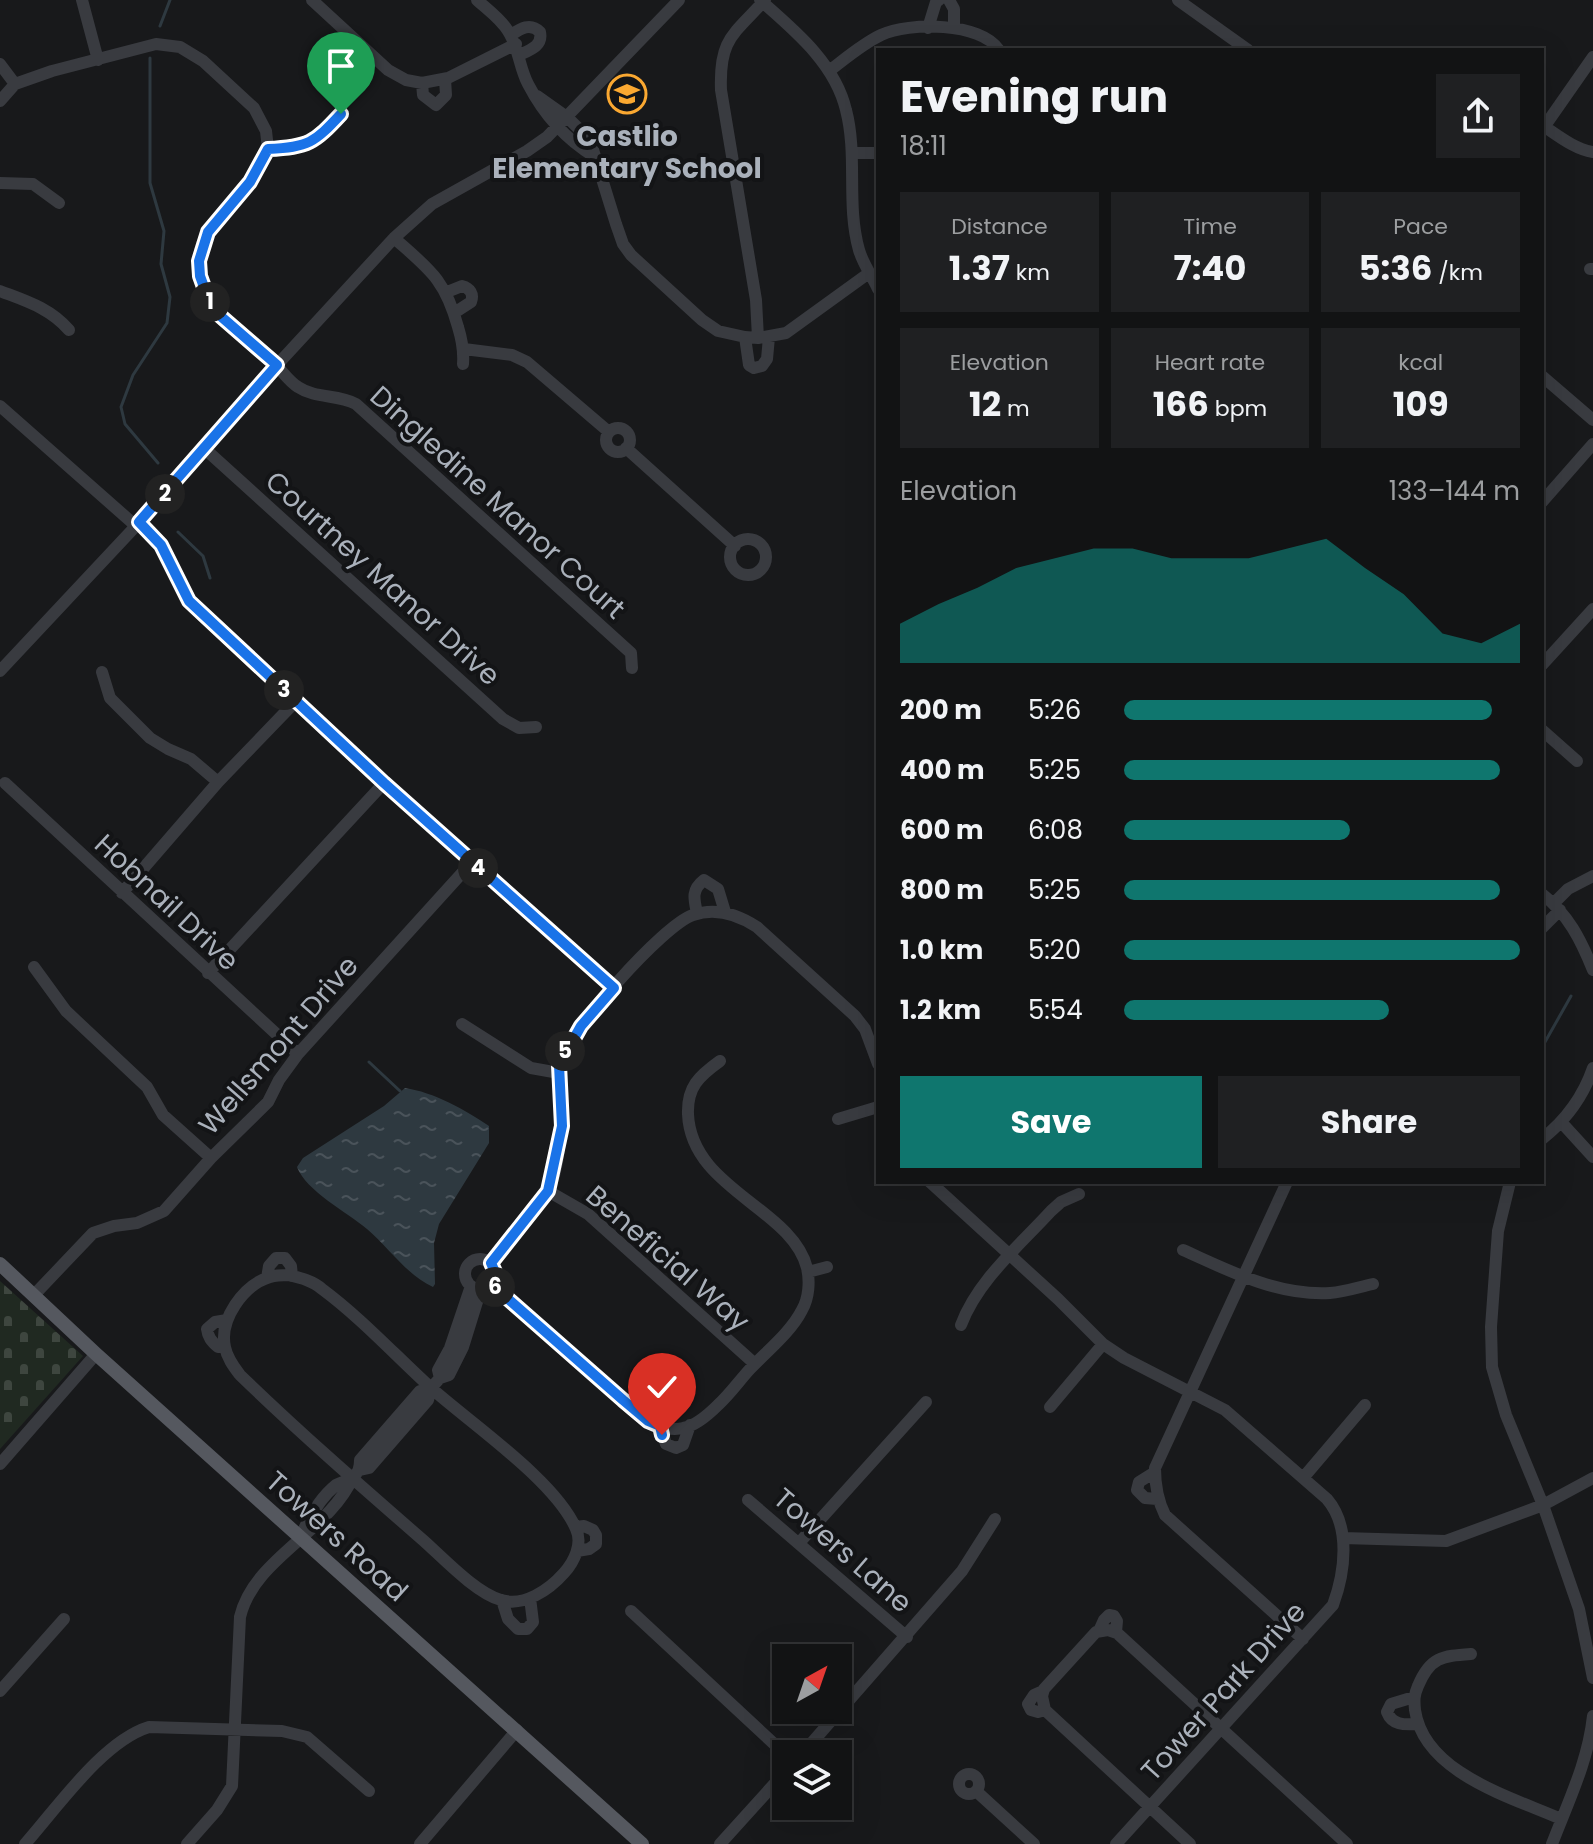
<!DOCTYPE html>
<html lang="en">
<head>
<meta charset="utf-8">
<style>
  body { margin:0; font-family:Poppins,sans-serif; background:#1f2022; color:#f1f3f6; height:100vh; display:flex; flex-direction:column; font-size:30px; white-space:nowrap }
  * { box-sizing:border-box; margin:0 }
  p { font-size:26px; color:#9c9ea0 }
  .icon { flex:none; width:44px; height:44px; fill:none; stroke:currentColor; stroke-width:2; stroke-linecap:round; stroke-linejoin:round }
  .map { position:relative; flex:1; overflow:hidden }
  .panel { position:absolute; left:876px; top:48px; width:668px; height:1136px; display:flex; flex-direction:column; background:#121314; border-radius:0px; box-shadow:0 8px 32px #0002,0 0 0 2px #313234 }
  .panel>* { flex:none }
  .needle { width:52px; rotate:40deg }
  .buttons { position:absolute; left:772px; top:1644px; display:grid; gap:16px }
  .buttons a { display:grid; place-items:center; width:80px; height:80px; border-radius:0px; background:#121314; box-shadow:0 8px 32px #0002,0 0 0 2px #313234; font-size:40px }
  .pin { position:absolute; display:grid; place-items:center; width:68px; height:68px; color:#fff; margin:-82px -34px; border-radius:50% 50% 50% 0; rotate:-45deg; box-shadow:0 0 8px #0007 }
  .pin .icon { rotate:45deg }
  .km { position:absolute; width:40px; height:40px; margin:-20px; border-radius:50%; background:#222; color:#fff; font-size:22px; line-height:40px; text-align:center }
  .round { display:grid; place-items:center; flex:none; width:84px; height:84px; border-radius:0px; background:#1f2022 }
  .overview { display:flex; align-items:center; justify-content:space-between; height:136px; padding:0 24px }
  h1 { font-size:44px; font-weight:700; line-height:60px }
  .figures { display:grid; grid-template-columns:repeat(3,1fr); gap:12px; height:136px; padding:8px 24px }
  .figures div { display:grid; align-content:center; border-radius:0px; background:#1f2022; text-align:center }
  .figures b { font-size:34px; font-weight:700 }
  .figures small { font-size:22px; font-weight:400 }
  .figures p { font-size:22px }
  .chart { height:224px; padding:16px 24px }
  .chart p { display:flex; justify-content:space-between }
  .chart svg { width:100%; height:144px; margin-top:8px; fill:#0f766e; opacity:.7 }
  .cta { display:flex; gap:16px; margin-top:auto; padding:16px 24px }
  .cta a { flex:1; height:92px; border-radius:0px; background:#0f766e; color:#fff; font-size:32px; font-weight:700; line-height:92px; text-align:center }
  .cta a+a { background:#1f2022; color:#f1f3f6 }
  ul { padding:0 24px; list-style:none; font-size:26px }
  li { display:grid; grid-template-columns:128px 96px 1fr; align-items:center; height:60px }
  li i { height:20px; border-radius:10px; background:#0f766e }
  .map>svg:first-child { display:block }
  .cemetery { fill:url(#cemetery-stones) }
  .water { fill:url(#water-ripples) }
  .lines { fill:none; stroke-linecap:round; stroke-linejoin:round }
  .stream { stroke:#2e3940; stroke-width:3 }
  .minor { stroke:#393b40; stroke-width:12 }
  .major { stroke:#55585f; stroke-width:14 }
  .route-casing { stroke:#fff; stroke-width:16 }
  .route { stroke:#1a73e8; stroke-width:10 }
  .labels { text-anchor:middle; stroke-width:8; stroke-linejoin:round; paint-order:stroke }
  .poi-label { font-size:28px; font-weight:bold; fill:#aab1bb; stroke:#131416 }
  .street-label { font-size:28px; fill:#aab1bb; stroke:#131416 }
</style>
</head>
<body>
<div class="map">
<svg width="1593" height="1844" viewBox="0 0 1593 1844">
  <defs>
    <pattern id="cemetery-stones" width="16" height="16" patternUnits="userSpaceOnUse" patternTransform="scale(2)"><rect width="16" height="16" fill="#202921"/><path d="M2 7V4a2 2 0 0 1 4 0v3zM10 15v-3a2 2 0 0 1 4 0v3z" fill="#3e463f"/></pattern>
    <pattern id="water-ripples" width="26" height="14" patternUnits="userSpaceOnUse" patternTransform="scale(2)"><rect width="26" height="14" fill="#2e3940"/><path d="M2 4q2-2 4 0t4 0M15 11q2-2 4 0t4 0" fill="none" stroke="#4a535a"/></pattern>
  </defs>
  <rect width="100%" height="100%" fill="#18191b"/>
  <path class="cemetery" d="M0,1281l83,75 -83,93z"/>
  <path class="water" d="M405,1088c28,4 61,22 84,38v17l-50,81 -5,19 1,41 -2,3c-26,-12 -44,-39 -66,-58 -20,-17 -61,-38 -70,-62l6,-9 81,-52z"/>
  <g class="lines">
    <path class="stream" d="M160,26l10,-26
      M150,58v125l14,48 -3,33 9,33 -3,26 -34,52 -12,32 4,17 33,39
      M178,532l25,24 7,22
      M1542,1043l3,-1 26,-46
      M369,1062l31,29"/>
    <path class="minor" d="M82,0l16,60
      M312,0l76,70 18,10 16,3 26,-5 68,-34
      M477,0c11,10 24,19 31,31 11,17 11,36 20,53 16,31 37,55 67,73
      M760,0c34,30 75,63 86,110 12,46 0,94 13,140 4,14 13,26 19,39
      M949,0l5,9v19
      M1178,0l70,50
      M928,28l8,-26 3,-2
      M511,35c9,-6 19,-13 29,-3 3,14 -10,18 -21,23
      M0,64l15,20
      M829,71c16,-12 33,-27 52,-36 28,-13 100,-13 118,15
      M422,83l1,12 13,10 10,-10 -1,-16
      M537,96l31,22 22,22 26,84 7,20 8,11 71,65 16,11 27,6 13,1 28,-5 83,-60
      M0,101l15,-17 37,-13 104,-27 24,3 23,14 51,47 12,23 2,18c-5,11 -10,22 -17,32 -14,22 -40,38 -49,63 -18,53 36,88 70,117 9,8 16,20 26,26 18,12 39,7 58,17l275,249 1,15
      M1545,127c15,10 30,22 48,25
      M1542,130l51,-73
      M268,149c41,-2 46,-6 73,-35
      M853,153h25
      M0,183l33,1 26,19
      M394,238c35,31 51,41 64,89 4,13 6,24 5,37
      M1590,269h3
      M0,291c26,10 50,17 69,39
      M447,292l15,-6c8,2 12,8 9,16l-17,11
      M745,337l4,28 5,3 8,-2 5,-7 2,-22
      M758,338l-2,-38 -35,-210c-2,-51 12,-55 44,-90
      M464,349l48,6 15,7 82,70
      M1542,376l51,44
      M0,406l136,120
      M606 440a12 12 0 1 1 24 0a12 12 0 1 1-24 0Z
      M626,448l109,98
      M205,449l298,270 16,9 17,-1
      M1542,502l51,-58
      M139,522l22,23 28,56 195,182 230,205
      M730 557a18 18 0 1 1 36 0a18 18 0 1 1-36 0Z
      M1542,665l51,-56
      M0,671l134,-143 143,-163 117,-127 38,-34 95,-53 20,-14 132,-137
      M102,672l8,26 40,40 18,11 23,10 27,23
      M1542,730l35,31
      M5,783l293,271
      M122,893l96,-111 78,-81
      M1542,894c26,20 39,46 51,76
      M1554,903l14,-14 25,-13
      M697,913c-3,-14 -6,-23 7,-33l14,9 7,23
      M1542,928l18,-18
      M34,967l32,44 81,76 16,28 48,43
      M208,973l176,-190
      M462,1024l69,44 28,5
      M838,1119l40,-12
      M1562,1123l31,34
      M1542,1139c24,-19 41,-42 51,-71
      M930,1182l128,117 45,45 21,14 101,52 102,89c24,28 18,73 6,106l-217,239
      M1287,1182l-132,286c0,17 2,31 10,47l138,124
      M1510,1182l-12,49 -7,96 1,40 14,48 37,90 36,104 14,69
      M548,1191l40,23 167,150
      M1183,1250c47,21 94,46 147,43 15,-1 29,-6 43,-9
      M465 1274a15 15 0 1 1 30 0a15 15 0 1 1-30 0Z
      M491,1263c13,-16 25,-32 38,-48 6,-8 15,-16 19,-24 11,-21 14,-62 13,-85 -1,-13 -5,-29 -1,-42 8,-32 103,-139 133,-149 23,-8 44,-1 64,12l98,89 10,13 13,35
      M808,1272l19,-5
      M289,1275c12,3 24,6 33,14 39,29 72,65 108,98 40,36 126,94 146,142 7,15 -2,33 -12,44 -15,17 -40,34 -63,27 -25,-7 -57,-41 -77,-59 -62,-54 -124,-108 -184,-166 -6,-8 -13,-17 -15,-28 -6,-27 18,-62 45,-70 6,-2 13,-2 19,-2z
      M267,1278l2,-12 7,-8h9l6,8 1,10
      M491,1284l157,137c12,5 22,10 35,7 12,-2 26,-14 35,-23 12,-11 21,-24 32,-36 17,-18 41,-37 52,-59 7,-12 8,-29 5,-42 -15,-60 -116,-79 -119,-154 -1,-27 11,-38 32,-53
      M34,1295l59,-62 21,-7 23,-3 27,-12 47,-53 57,-56 11,-22 19,-26 174,-192
      M961,1325c17,-45 58,-79 90,-114l10,-9 18,-8
      M224,1346l-6,1c-7,-6 -10,-10 -11,-18l8,-7 12,-2
      M440,1378l9,-3 14,-28 18,-58
      M1050,1407l53,-63
      M660,1426l6,18 10,4 7,-3 7,-20
      M0,1464l96,-110
      M360,1470l9,-2 59,-68 3,-12
      M1155,1472l-16,10 -2,8 8,8 12,1
      M1303,1478l62,-73
      M748,1500l159,137
      M576,1527l8,-1 9,4 3,5v9l-7,5 -12,2
      M300,1538c8,-19 20,-40 36,-53 5,-3 12,-4 17,-8 6,-4 7,-10 7,-17l60,-69 11,-3 9,-10 -2,-8 12,-22 21,-62
      M1343,1538l103,3 97,-36 50,-27
      M799,1543l127,-141
      M502,1600l6,19 10,10h9l6,-7 -3,-24
      M631,1611l155,144
      M1099,1631l5,-11 5,-5 5,1 3,5 -1,11
      M1471,1654c-29,2 -41,3 -53,32 -4,9 -4,14 -3,24 9,63 96,87 146,109
      M0,1691l64,-72
      M1043,1691l-9,4 -6,9 3,6 7,2 7,-2
      M1414,1697l-23,7 -4,8c5,13 17,13 30,12
      M802,1754l160,-183 33,-52
      M959 1784a10 10 0 1 1 20 0a10 10 0 1 1-20 0Z
      M976,1791l58,53
      M25,1844c32,-36 78,-103 124,-117l133,4 25,6 62,54
      M187,1844l30,-34 15,-24 8,-169c14,-59 89,-85 113,-140
      M420,1844l97,-114
      M720,1844l66,-73
      M1190,1844l-145,-134 -3,-14 2,-7 52,-57 12,-2 9,3 230,211
      M1552,1844c16,-42 36,-82 41,-128"/>
    <path class="major" d="M0,1264l96,90 546,490"/>
  </g>
  <g class="lines">
    <defs>
      <path id="route" d="M341,114c-27,29 -32,33 -73,35l-18,33 -42,50 -9,29 1,15 9,25 8,12 60,52 -138,157 22,23 28,56 195,182 230,205 -33,38 -22,39 3,61 -14,65 -57,72 4,9 -4,12 132,116 25,21 12,5 2,9"/>
    </defs>
    <use href="#route" class="route-casing"/>
    <use href="#route" class="route"/>
  </g>
  <defs>
    <symbol id="school-ring" viewBox="-11 -11 22 22"><circle r="9.5" fill="#131416" stroke="#faa831" stroke-width="1.5"/><path d="M0-5L7-2L0 1L-7-2ZM-4 1L0 2.5L4 1V4Q0 6-4 4Z" fill="#faa831"/></symbol>
  </defs>
  <g fill-rule="evenodd">
    <use href="#school-ring" x="605" y="72" width="44" height="44"/>
  </g>
  <g class="labels">
    <g class="poi-label">
      <text x="627" y="146">Castlio<tspan x="627" dy="32">Elementary School</tspan></text>
    </g>
    <g class="street-label">
      <text transform="translate(498 502) rotate(42)" y="10">Dingledine Manor Court</text>
      <text transform="translate(383 578) rotate(42)" y="10">Courtney Manor Drive</text>
      <text transform="translate(167 902) rotate(43)" y="10">Hobnail Drive</text>
      <text transform="translate(278 1045) rotate(-49)" y="10">Wellsmont Drive</text>
      <text transform="translate(668 1258) rotate(41)" y="10">Beneficial Way</text>
      <text transform="translate(337 1536) rotate(42)" y="10">Towers Road</text>
      <text transform="translate(843 1550) rotate(41)" y="10">Towers Lane</text>
      <text transform="translate(1223 1691) rotate(-48)" y="10">Tower Park Drive</text>
    </g>
  </g>
</svg>
<div class="buttons">
<a><svg class="needle" viewBox="-14 -14 28 28"><path d="M0-13l5 13h-10z" fill="#e53935"/><path d="M0 13l5-13h-10z" fill="#9c9ea0"/></svg></a>
<a><svg class="icon" aria-label="layers" viewBox="0 0 24 24"><path d="M12 4l9 5-9 5-9-5zM3 14l9 5 9-5"/></svg></a>
</div>
<div class="pin" style="left:341px;top:114px;background:#1e9e55"><svg class="icon" aria-label="arrive" viewBox="0 0 24 24"><path d="M6 21V4h12l-3 4 3 4H6"/></svg></div>
<div class="pin" style="left:662px;top:1435px;background:#d93025"><svg class="icon" aria-label="check" viewBox="0 0 24 24"><path d="M5 12l5 5 9-10"/></svg></div>
<b class="km" style="left:210px;top:302px">1</b>
<b class="km" style="left:165px;top:494px">2</b>
<b class="km" style="left:284px;top:690px">3</b>
<b class="km" style="left:478px;top:868px">4</b>
<b class="km" style="left:565px;top:1051px">5</b>
<b class="km" style="left:495px;top:1287px">6</b>
<section class="panel">
<div class="overview"><div><h1>Evening run</h1><p>18:11</p></div><a class="round"><svg class="icon" aria-label="share" viewBox="0 0 24 24"><path d="M12 15V3M7 8l5-5 5 5M5 13v7h14v-7"/></svg></a></div>
<div class="figures">
<div><p>Distance</p><b>1.37<small> km</small></b></div>
<div><p>Time</p><b>7:40</b></div>
<div><p>Pace</p><b>5:36<small> /km</small></b></div>
</div>
<div class="figures">
<div><p>Elevation</p><b>12<small> m</small></b></div>
<div><p>Heart rate</p><b>166<small> bpm</small></b></div>
<div><p>kcal</p><b>109</b></div>
</div>
<div class="chart"><p><span>Elevation</span>133–144 m</p>
<svg viewBox="0 0 160 44" preserveAspectRatio="none"><path d="M0 44V32L10 26L20 21L30 15L40 12L50 9L60 9L70 12L80 12L90 12L100 9L110 6L120 15L130 23L140 35L150 38L160 32V44z"/></svg>
</div>
<ul>
<li><b>200 m</b>5:26<i style="width:93%"></i></li>
<li><b>400 m</b>5:25<i style="width:95%"></i></li>
<li><b>600 m</b>6:08<i style="width:57%"></i></li>
<li><b>800 m</b>5:25<i style="width:95%"></i></li>
<li><b>1.0 km</b>5:20<i style="width:100%"></i></li>
<li><b>1.2 km</b>5:54<i style="width:67%"></i></li>
</ul>
<div class="cta"><a>Save</a><a>Share</a></div>
</section>
</div>
</body>
</html>
